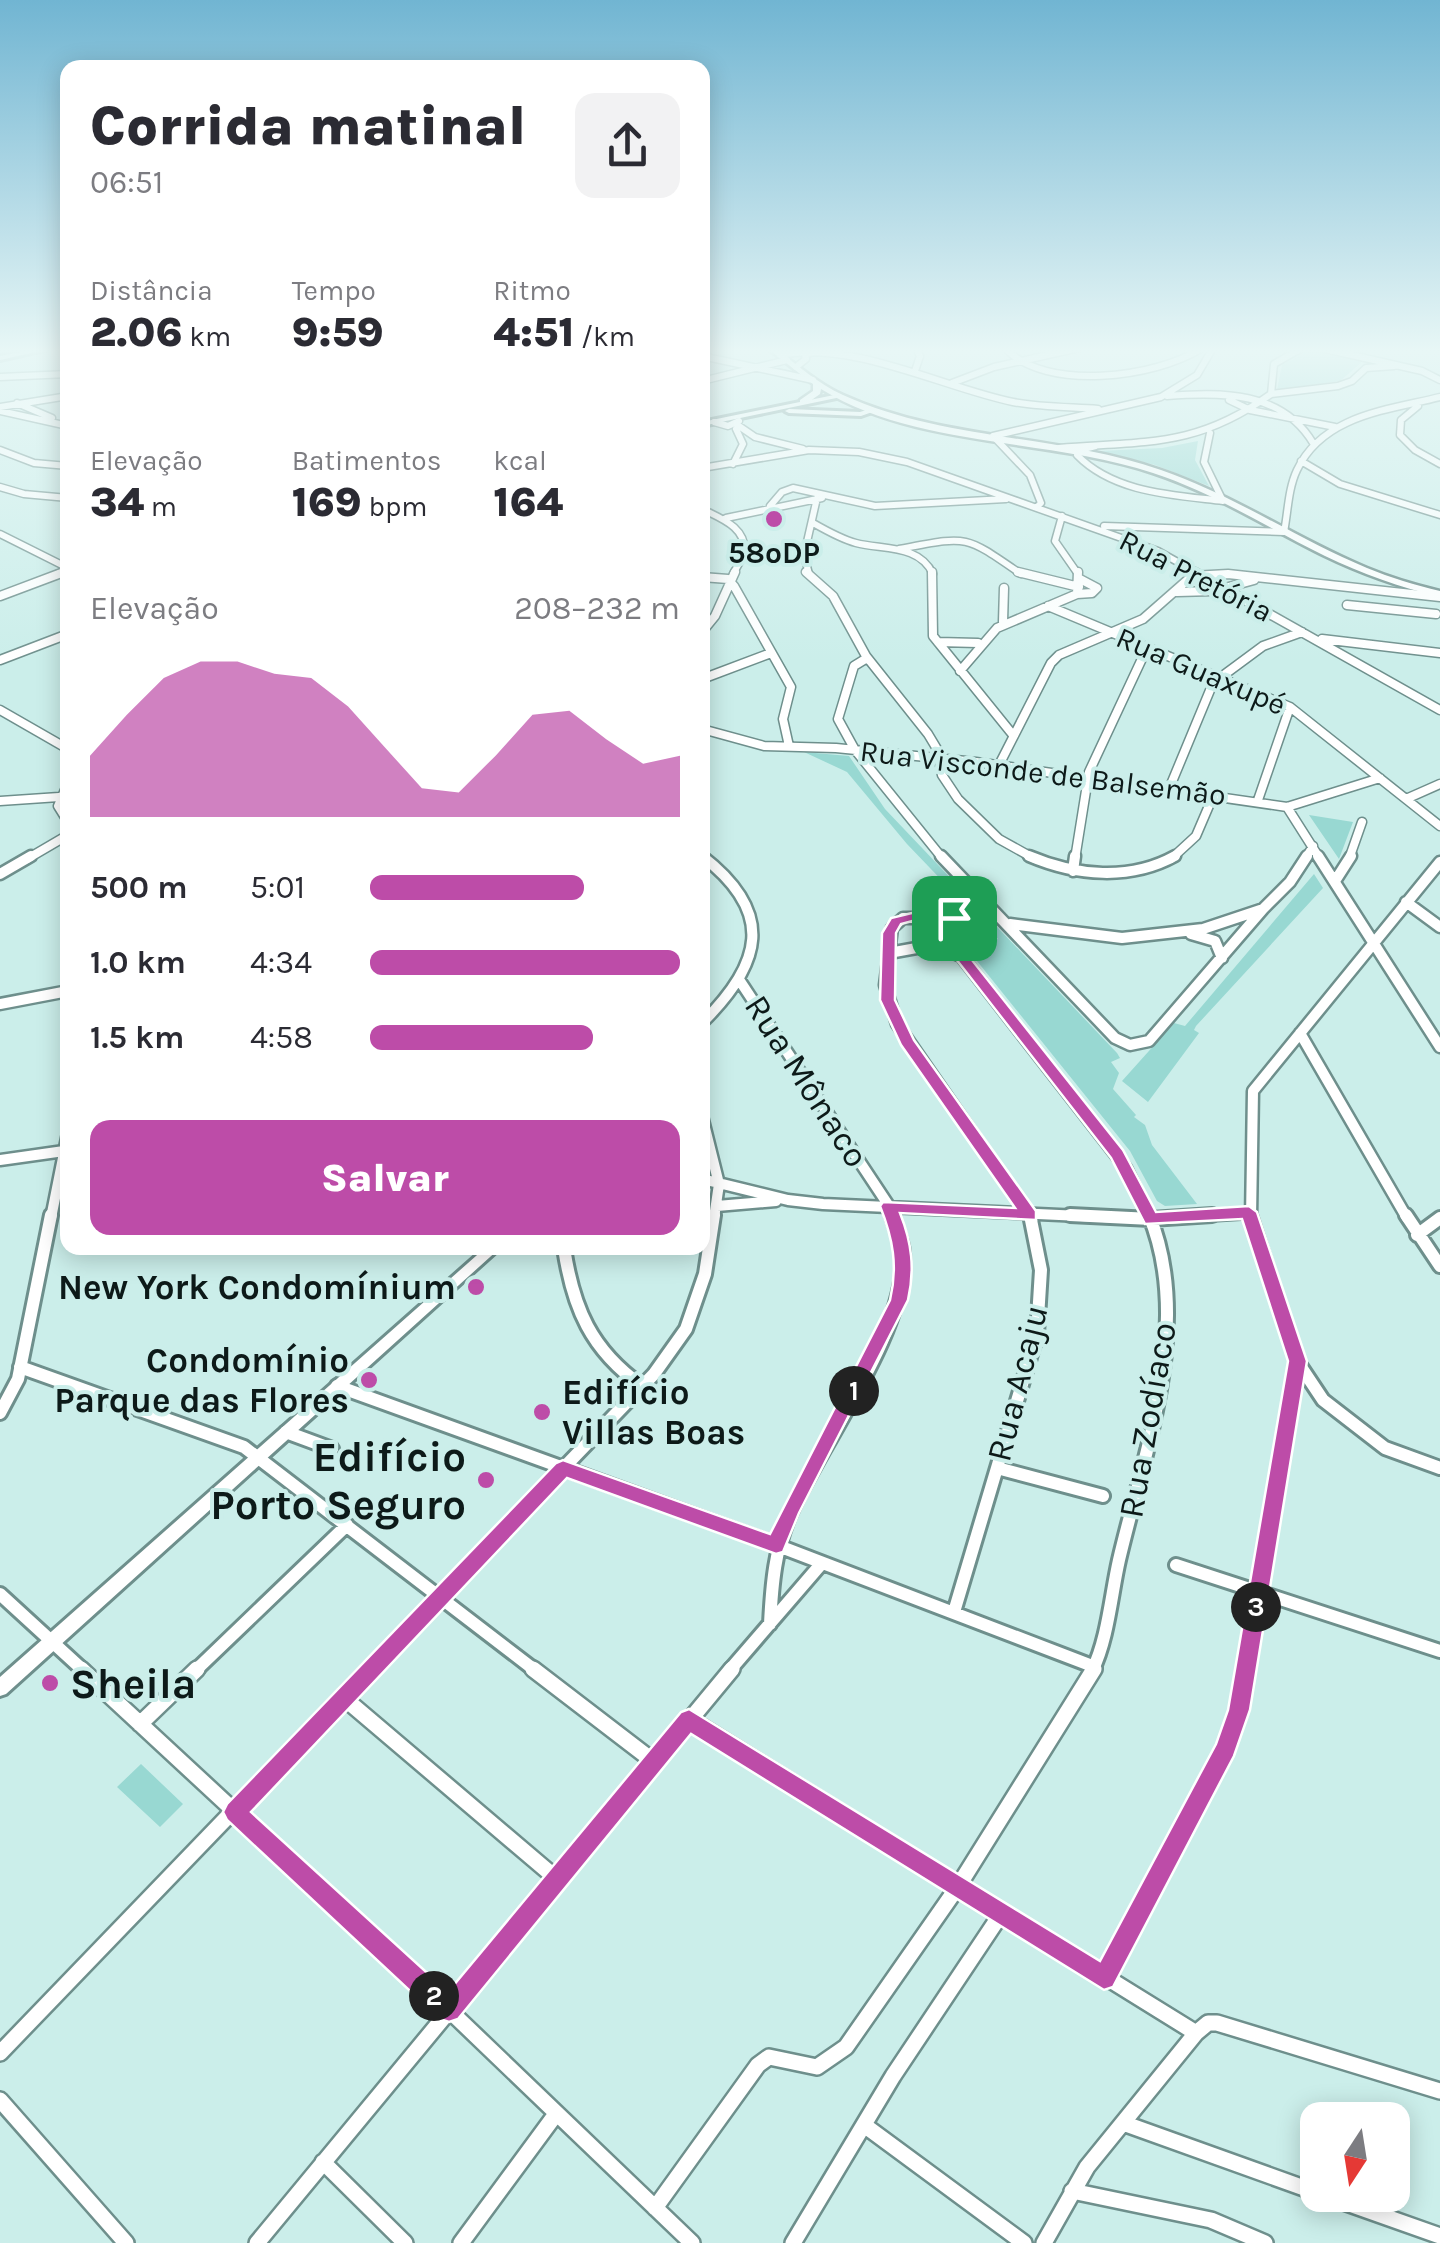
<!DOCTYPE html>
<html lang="pt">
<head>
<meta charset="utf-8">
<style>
  body { margin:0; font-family:Karla,sans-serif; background:#f2f2f3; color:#2b2b33; height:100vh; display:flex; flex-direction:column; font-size:38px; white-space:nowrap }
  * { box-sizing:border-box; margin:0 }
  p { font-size:32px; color:#7c7c81 }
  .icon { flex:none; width:55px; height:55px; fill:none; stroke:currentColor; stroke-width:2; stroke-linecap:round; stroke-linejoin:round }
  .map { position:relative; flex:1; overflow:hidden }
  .drawer { position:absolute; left:60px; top:60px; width:650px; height:1195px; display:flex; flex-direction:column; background:#fff; border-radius:20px; box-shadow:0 5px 25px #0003 }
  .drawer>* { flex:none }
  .needle { width:65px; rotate:192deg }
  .fabs { position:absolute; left:1300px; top:2102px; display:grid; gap:20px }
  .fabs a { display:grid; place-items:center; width:110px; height:110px; border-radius:20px; background:#fff; box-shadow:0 5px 25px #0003; font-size:50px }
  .pin { position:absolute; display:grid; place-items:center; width:85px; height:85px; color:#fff; margin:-42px; border-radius:20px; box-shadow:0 5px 15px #0006 }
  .km { position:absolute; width:50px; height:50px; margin:-25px; border-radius:50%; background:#222; color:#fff; font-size:28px; line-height:50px; text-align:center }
  .round { display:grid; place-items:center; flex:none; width:105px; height:105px; border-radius:20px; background:#f2f2f3 }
  .headline { display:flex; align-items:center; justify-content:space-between; height:170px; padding:0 30px }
  h1 { font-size:55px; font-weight:800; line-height:75px }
  .metrics { display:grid; grid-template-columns:repeat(3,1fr); gap:15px; height:170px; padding:10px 30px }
  .metrics div { display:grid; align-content:center }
  .metrics b { font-size:42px; font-weight:800 }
  .metrics small { font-size:28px; font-weight:400 }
  .metrics p { font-size:28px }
  .chart { height:280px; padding:20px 30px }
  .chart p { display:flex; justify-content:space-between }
  .chart svg { width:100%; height:180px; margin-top:10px; fill:#bd4ca8; opacity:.7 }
  .primary-button { display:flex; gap:20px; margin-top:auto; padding:20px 30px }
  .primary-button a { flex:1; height:115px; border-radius:20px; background:#bd4ca8; color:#fff; font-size:40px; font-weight:800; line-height:115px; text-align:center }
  ul { padding:0 30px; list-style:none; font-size:32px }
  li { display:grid; grid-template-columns:160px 120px 1fr; align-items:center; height:75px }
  li i { height:25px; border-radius:12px; background:#bd4ca8 }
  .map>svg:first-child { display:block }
  .green { fill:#98d8d2 }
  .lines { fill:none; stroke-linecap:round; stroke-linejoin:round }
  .minor-far4-casing { stroke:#6e8f8c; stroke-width:9 }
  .minor-far3-casing { stroke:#6e8f8c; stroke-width:11 }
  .minor-far2-casing { stroke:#6e8f8c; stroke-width:15 }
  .minor-far1-casing { stroke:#6e8f8c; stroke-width:18 }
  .minor-casing { stroke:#6e8f8c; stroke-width:20 }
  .tertiary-casing { stroke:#6e8f8c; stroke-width:6 }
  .secondary-casing { stroke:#6e8f8c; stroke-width:5 }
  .minor-far4 { stroke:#fff; stroke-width:6 }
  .minor-far3 { stroke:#fff; stroke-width:8 }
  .minor-far2 { stroke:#fff; stroke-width:10 }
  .minor-far1 { stroke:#fff; stroke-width:12 }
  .minor { stroke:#fff; stroke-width:15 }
  .tertiary { fill:#fff; fill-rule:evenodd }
  .secondary { fill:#fff; fill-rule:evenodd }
  .route { fill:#bd4ca8; stroke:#fff; stroke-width:2.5; fill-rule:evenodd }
  .poi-dot { fill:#bd4ca8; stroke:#cbeeea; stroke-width:4 }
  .labels { text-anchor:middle; stroke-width:8; stroke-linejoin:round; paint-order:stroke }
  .far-poi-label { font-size:30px; font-weight:bold; fill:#0d1a19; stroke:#cbeeea }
  .far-street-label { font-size:30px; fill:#0d1a19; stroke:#cbeeea }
  .street-label { font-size:35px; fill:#0d1a19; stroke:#cbeeea }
  .poi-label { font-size:35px; font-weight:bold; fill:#0d1a19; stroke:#cbeeea; text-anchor:end }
  .near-poi-label { font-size:42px; font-weight:bold; fill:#0d1a19; stroke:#cbeeea; text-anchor:end }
</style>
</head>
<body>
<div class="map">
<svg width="1440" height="2243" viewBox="0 0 1440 2243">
  <rect width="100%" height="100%" fill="#cbeeea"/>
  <path class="green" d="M1312,349l50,13 -22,19 -63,9 5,-25z
    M1198,441l-3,19 14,26 -54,-21 -56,-14 63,-3z
    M804,752l45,4 36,53 232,244 3,5 -9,4 8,11 -6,16 23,26 -2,2 11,8 7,20 45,59 -32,2 -8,-5 -27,-50 -153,-190 -6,-15 27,-7 -91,-95 -60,-72z
    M1309,815l44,7 -14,37z
    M1314,874l9,14 -127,138 -2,4 5,3 -51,69 -26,-21 52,-58 11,3z
    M141,1764l42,40 -23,23 -43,-40z"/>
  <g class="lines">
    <defs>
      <path id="minor-far4" d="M1005,348c40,44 151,30 197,0
        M1321,348l101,23 18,9
        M780,355c72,-15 164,33 233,47 27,5 57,5 85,7
        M702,356l111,24
        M796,367l10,-8 -1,-4 19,-7
        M915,371l5,-15 -4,-8
        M0,377l68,-3
        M702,381l85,-21
        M952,383l42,-16 85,-19
        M1271,394l67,-8 14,-5 14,-13 28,-2
        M1271,394l3,-30 28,-16
        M1167,396c55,-4 115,-5 146,47
        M1229,400l21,10 85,17
        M17,403l35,15
        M1418,406l-17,14 -1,15 15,15 25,14
        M0,407l68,-11
        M0,411l68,15
        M714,422l14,4 11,-5
        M736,424l19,13 48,12
        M1096,446l-17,4 -2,5c37,38 96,40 146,46l-19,-39 6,-29
        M1059,448c87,-7 137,0 212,-54
        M0,450l34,13 34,3
        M1301,461l39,23 100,31
        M733,464l10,-20 -7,-15
        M702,468l107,-18 50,2 48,10 251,89 41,23
        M0,487l24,7 44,4
        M770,506l12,-14 11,-4 82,18 131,-7
        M1037,507l4,-4 -11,-28 -37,-39 168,-39 36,-22 16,-27
        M702,509c20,10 44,18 43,44l-12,21
        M1062,516l-7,25 23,33
        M726,518l96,-20
        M813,523c14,8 28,16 43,20 27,7 63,1 77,31
        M1104,526l180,6c4,-20 4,-43 13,-62 26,-55 91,-60 143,-73
        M0,534l68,34
        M899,549c70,-13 64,-15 122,25
        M57,574l11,-4
        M809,574l-5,-19 13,-57
        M1225,574h4"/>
      <path id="minor-far3" d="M806,572l27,24 33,60 62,78 9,15 5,26 16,24 41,40 36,20
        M932,572l1,64 80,99
        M1018,572l61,15
        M1195,572l245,138
        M702,577l26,2 6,7 57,101 -8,32 6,27
        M1177,592l37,-1 40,-11
        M1077,594l15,-1 5,-5 -17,-9
        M0,596l64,-24
        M1347,605l89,9
        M1048,606l242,101 150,119
        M1003,622l1,-34
        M702,632l13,-16 20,-44
        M1322,639l118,14
        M938,642l40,1
        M867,658l-13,8 -16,53 17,31 88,109
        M0,660l68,-26
        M960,671l37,-43 80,-34 1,-22
        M702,679l69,-26
        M0,710l68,39
        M702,729l62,17 72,2 140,14 311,45 93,-29
        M999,765l52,-102 8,-8 84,-36 49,-43 36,-2 212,23
        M68,783l-10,23 10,16
        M1169,789l44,-106 50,-37 39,-14
        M1406,799l34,-15
        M1258,800l32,-93
        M0,801l59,-4
        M1287,807l33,52
        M702,856l3,3
        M27,859l41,-24
        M1075,859l14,-87 58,-124
        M1171,859l25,-23 18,-42
        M1305,859l8,-13
        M1349,859l13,-37"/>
      <path id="minor-far2" d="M941,856l174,182 15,7 19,-4 114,-132
        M1029,856c47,20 101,25 146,0
        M1318,856l122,191
        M1073,871l2,-15
        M0,874l31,-18
        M1335,881l16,-25
        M1406,902l34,25
        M903,918h51l7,38 -28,-11 -44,8 3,-25z
        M1010,924l112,14 81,-9 60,-20 27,-27 17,-26
        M1191,934l24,7 7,17
        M889,953l-4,32 12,39 134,194
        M961,956l165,212 24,50
        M740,981l149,225 3,12
        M0,1004l68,-13
        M702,1023c60,-59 74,-110 0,-167
        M1300,1033l107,185
        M702,1116l17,68 -5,34
        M0,1160l64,-9
        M702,1179l86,21 35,4 301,14
        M717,1206l59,-5
        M51,1218l17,-85
        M1171,1218l78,-5
        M1251,1218l2,-127 187,-229"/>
      <path id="minor-far1" d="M1070,1215l81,4 61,-4
        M1250,1215l47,146 26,39 62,48 55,20
        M1406,1215l34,51
        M1417,1235l23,-17
        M564,1248c9,60 27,102 78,138
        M20,1367l224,80 292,224
        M337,1386l439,159 319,122
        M0,1413l18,-34 33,-164
        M286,1432l46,17
        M997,1468l106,28
        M1176,1565l264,86
        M0,1594l84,77
        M954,1612l83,-278 4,-64 -11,-55
        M770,1624c2,-40 5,-76 21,-112 32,-72 117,-182 112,-260 -1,-12 -8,-25 -11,-37
        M195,1671l152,-146
        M368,1671l286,-297 32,-45 19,-55 9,-59
        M729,1671l93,-108
        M1092,1671c16,-32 19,-76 27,-111 25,-107 75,-237 30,-345
        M1245,1671l52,-310"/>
      <path id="minor" d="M81,1669l368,341 243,233
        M533,1669l120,92
        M344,1698l213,181
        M689,1719l507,314 12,-10h9l223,68
        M140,1724l57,-55
        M1105,1978l121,-229 13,-39 7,-41
        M0,2053l370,-384
        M0,2100l126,143
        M1123,2123l195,70
        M864,2125l160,118
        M323,2162l82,81
        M1072,2191l139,29 54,23
        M1324,2195l116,41
        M655,2208l103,-143 11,-8 48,10 29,-20 113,-162 135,-216
        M257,2243l475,-574
        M461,2243l95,-129
        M793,2243l100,-167 108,-162
        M1044,2243l43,-76 109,-134"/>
      <path id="tertiary" d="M42,348h11l-53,12v-4z
        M839,394l3,2 -1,1 -139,29v-4z
        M873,408l2,1v2l-14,5 -72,-3 -4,-2 4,-2 71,3z
        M485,1248h15l-494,446 -6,2v-19z"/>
      <path id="secondary" d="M767,348h7c23,16 44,36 69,47 101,46 214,39 318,75 73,25 136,69 206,98 24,10 48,17 73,23v6c-40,-10 -78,-23 -115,-41 -57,-28 -111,-63 -172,-83 -105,-35 -237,-25 -332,-84l-1,5 -14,10h-6v-4l13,-9v-7z"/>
    </defs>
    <use href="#minor-far4" class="minor-far4-casing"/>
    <use href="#minor-far3" class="minor-far3-casing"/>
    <use href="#minor-far2" class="minor-far2-casing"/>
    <use href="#minor-far1" class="minor-far1-casing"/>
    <use href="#minor" class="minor-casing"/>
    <use href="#tertiary" class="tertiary-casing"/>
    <use href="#secondary" class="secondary-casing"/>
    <use href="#minor-far4" class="minor-far4"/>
    <use href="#minor-far3" class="minor-far3"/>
    <use href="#minor-far2" class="minor-far2"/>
    <use href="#minor-far1" class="minor-far1"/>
    <use href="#minor" class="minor"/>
    <use href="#tertiary" class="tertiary"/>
    <use href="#secondary" class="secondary"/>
  </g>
  <linearGradient id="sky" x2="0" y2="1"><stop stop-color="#71b5d2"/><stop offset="0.53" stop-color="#e8f7f6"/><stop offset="1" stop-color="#e8f7f6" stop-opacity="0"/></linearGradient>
  <rect width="1440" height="662" fill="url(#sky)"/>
  <path class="route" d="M916,912l43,3 9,40 155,195 33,62 93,-6 8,6 50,149 -57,349 -16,46 -121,231 -9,3 -413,-256 -233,285 -9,3 -9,-3 -213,-199 -4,-8 4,-8 329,-341 7,-3 207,74 120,-234c8,-34 3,-61 -10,-94l3,-4 132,6 -114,-163 -21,-45 2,-67 9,-15zM916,920l32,2 8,37 155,199 34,66 97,-5 46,142 -60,349 -12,34 -116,217 -411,-252 -8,3 -233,280 -197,-180 316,-334 209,76 7,-2 16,-39 109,-213c7,-31 4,-57 -8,-87l136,7v-9l-122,-171 -19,-40 1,-67 5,-9z"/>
  <g class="poi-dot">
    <circle cx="774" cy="519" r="10"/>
    <circle cx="476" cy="1287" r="10"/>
    <circle cx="369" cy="1380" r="10"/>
    <circle cx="542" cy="1412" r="10"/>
    <circle cx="486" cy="1480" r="10"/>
    <circle cx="50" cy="1683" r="10"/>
  </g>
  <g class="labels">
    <g class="far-poi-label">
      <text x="774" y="563">58ºDP</text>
    </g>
    <g class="far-street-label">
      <text transform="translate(1196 576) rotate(27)" y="10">Rua Pretória</text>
      <text transform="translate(1201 671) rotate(23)" y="10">Rua Guaxupé</text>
      <text transform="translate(1043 773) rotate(7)" y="10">Rua Visconde de Balsemão</text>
    </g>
    <g class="street-label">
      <text transform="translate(807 1081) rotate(57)" y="12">Rua Mônaco</text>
      <text transform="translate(1017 1383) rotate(-76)" y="12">Rua Acaju</text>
      <text transform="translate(1147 1420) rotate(-80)" y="12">Rua Zodíaco</text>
    </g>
    <g class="poi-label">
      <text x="456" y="1299">New York Condomínium</text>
      <text x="349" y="1372">Condomínio<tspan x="349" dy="40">Parque das Flores</tspan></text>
      <text x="562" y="1404" text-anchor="start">Edifício<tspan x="562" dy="40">Villas Boas</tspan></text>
    </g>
    <g class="near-poi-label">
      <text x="466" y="1471">Edifício<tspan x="466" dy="48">Porto Seguro</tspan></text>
      <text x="70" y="1698" text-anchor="start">Sheila</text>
    </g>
  </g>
</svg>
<div class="fabs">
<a><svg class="needle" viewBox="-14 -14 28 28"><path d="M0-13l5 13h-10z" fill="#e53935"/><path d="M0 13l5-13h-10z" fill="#7c7c81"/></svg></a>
</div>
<div class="pin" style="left:954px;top:918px;background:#1e9e55"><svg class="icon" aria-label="arrive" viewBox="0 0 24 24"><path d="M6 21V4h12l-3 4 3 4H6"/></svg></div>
<b class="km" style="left:854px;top:1391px">1</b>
<b class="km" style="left:434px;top:1996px">2</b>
<b class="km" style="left:1256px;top:1607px">3</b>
<section class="drawer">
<div class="headline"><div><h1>Corrida matinal</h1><p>06:51</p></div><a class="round"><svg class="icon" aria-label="share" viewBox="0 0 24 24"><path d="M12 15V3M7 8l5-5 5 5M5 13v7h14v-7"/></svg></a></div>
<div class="metrics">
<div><p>Distância</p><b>2.06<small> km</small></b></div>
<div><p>Tempo</p><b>9:59</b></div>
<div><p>Ritmo</p><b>4:51<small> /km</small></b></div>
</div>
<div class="metrics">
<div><p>Elevação</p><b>34<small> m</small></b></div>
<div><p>Batimentos</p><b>169<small> bpm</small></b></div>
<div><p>kcal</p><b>164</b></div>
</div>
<div class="chart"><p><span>Elevação</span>208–232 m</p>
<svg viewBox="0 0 160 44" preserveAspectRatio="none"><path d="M0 44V29L10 19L20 10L30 6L40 6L50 9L60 10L70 17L80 27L90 37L100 38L110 29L120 19L130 18L140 25L150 31L160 29V44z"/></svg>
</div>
<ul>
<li><b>500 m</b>5:01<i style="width:69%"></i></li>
<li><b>1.0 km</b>4:34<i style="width:100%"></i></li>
<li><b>1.5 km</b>4:58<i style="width:72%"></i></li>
</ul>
<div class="primary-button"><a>Salvar</a></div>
</section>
</div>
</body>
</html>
